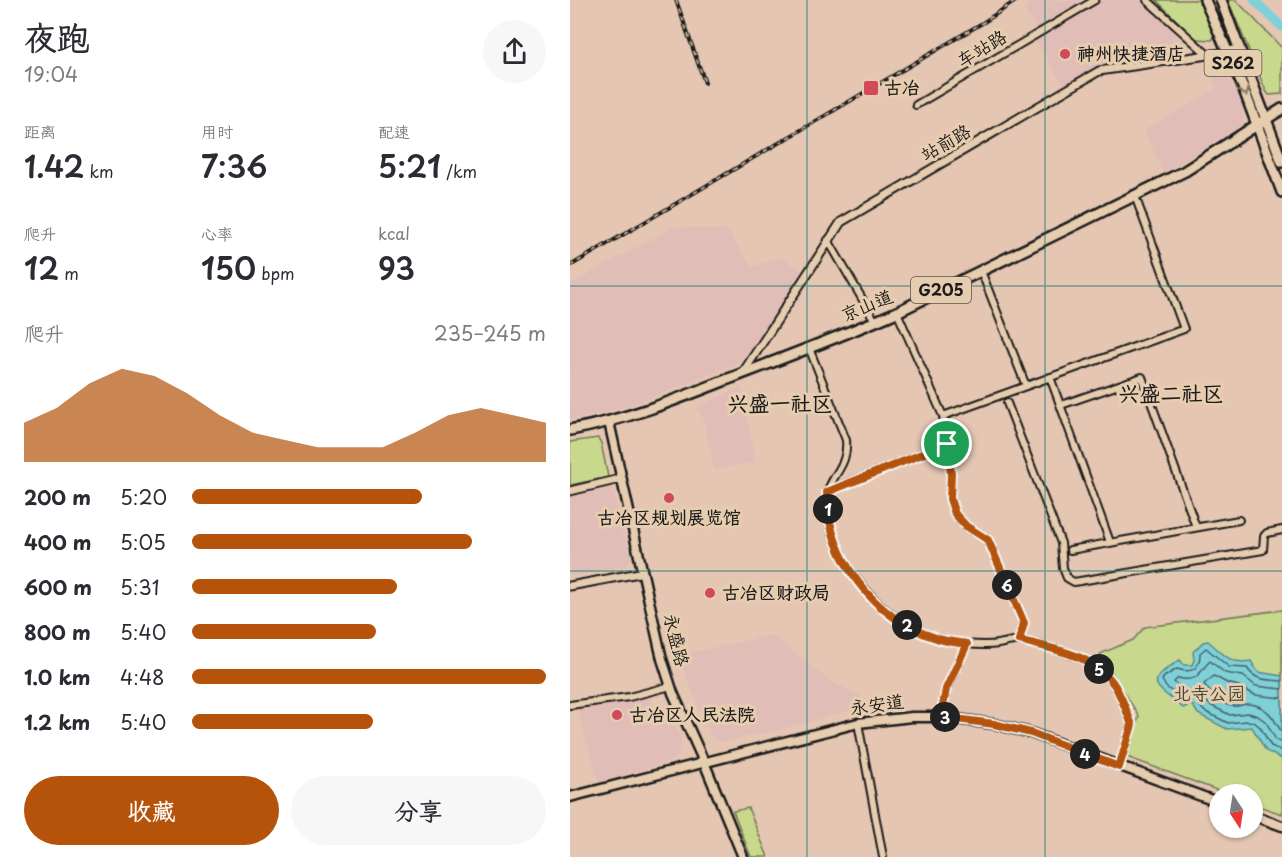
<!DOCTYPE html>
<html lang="zh">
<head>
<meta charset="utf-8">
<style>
  body { margin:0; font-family:"Playpen Sans","LXGW WenKai TC",sans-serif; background:#f7f7f7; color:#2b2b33; height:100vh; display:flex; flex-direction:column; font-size:22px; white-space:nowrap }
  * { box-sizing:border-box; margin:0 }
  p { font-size:20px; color:#7c7c81 }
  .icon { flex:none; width:33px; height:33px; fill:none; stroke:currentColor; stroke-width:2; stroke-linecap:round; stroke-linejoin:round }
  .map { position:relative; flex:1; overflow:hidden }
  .side { display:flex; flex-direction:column; background:#fff; width:570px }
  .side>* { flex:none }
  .needle { width:39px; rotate:168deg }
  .tools { position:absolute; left:639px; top:784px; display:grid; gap:12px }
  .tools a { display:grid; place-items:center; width:54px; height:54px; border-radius:50%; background:#fff; box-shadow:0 2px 4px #0004; font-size:30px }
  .pin { position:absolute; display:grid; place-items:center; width:51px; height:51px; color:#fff; margin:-26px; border:3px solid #fff; border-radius:50%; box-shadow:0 2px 6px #0007 }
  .km { position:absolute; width:30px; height:30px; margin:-15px; border-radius:50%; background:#222; color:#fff; font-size:16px; line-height:30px; text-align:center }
  .round { display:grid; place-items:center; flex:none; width:63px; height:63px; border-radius:32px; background:#f7f7f7 }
  .overview { display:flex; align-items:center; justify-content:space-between; height:102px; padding:0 24px }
  h1 { font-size:33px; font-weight:600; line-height:45px }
  .stats { display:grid; grid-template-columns:repeat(3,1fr); gap:9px; height:102px; padding:6px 24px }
  .stats div { display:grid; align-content:center }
  .stats b { font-size:30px; font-weight:600 }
  .stats small { font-size:16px; font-weight:400 }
  .stats p { font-size:16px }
  .chart { height:168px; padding:12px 24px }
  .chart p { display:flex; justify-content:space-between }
  .chart svg { width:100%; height:108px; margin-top:6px; fill:#b45309; opacity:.7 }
  .primary-button { display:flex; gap:12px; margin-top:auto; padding:12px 24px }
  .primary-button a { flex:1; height:69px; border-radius:36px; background:#b45309; color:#fff; font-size:24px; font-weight:600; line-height:69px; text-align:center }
  .primary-button a+a { background:#f7f7f7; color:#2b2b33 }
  ul { padding:0 24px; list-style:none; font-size:20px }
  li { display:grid; grid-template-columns:96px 72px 1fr; align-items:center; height:45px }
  li i { height:15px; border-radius:8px; background:#b45309 }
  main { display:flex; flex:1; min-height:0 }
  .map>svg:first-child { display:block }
  .built { fill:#e1bdb8 }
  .green { fill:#c8d98d; stroke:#727a54; stroke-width:1.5 }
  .water { fill:#7fd0d8; stroke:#57888d; stroke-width:1.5 }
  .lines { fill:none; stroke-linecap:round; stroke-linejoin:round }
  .shore { stroke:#446467; stroke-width:1.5 }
  .river { stroke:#7fd0d8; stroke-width:9 }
  .minor-casing { stroke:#1c1c1c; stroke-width:10 }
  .tertiary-casing { stroke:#1c1c1c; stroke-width:11 }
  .secondary-casing { stroke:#1c1c1c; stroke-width:13 }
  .primary-casing { stroke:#1c1c1c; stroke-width:14 }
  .trunk-casing { stroke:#1c1c1c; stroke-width:14 }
  .minor { stroke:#e7cdaf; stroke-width:6 }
  .tertiary { stroke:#e7cdaf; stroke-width:7 }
  .secondary { stroke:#e7cdaf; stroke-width:8 }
  .primary { stroke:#e7cdaf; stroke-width:9 }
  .trunk { stroke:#e7cdaf; stroke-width:9 }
  .rail-casing { stroke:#1c1c1c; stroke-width:4 }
  .rail { stroke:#e7cdaf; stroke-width:1.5; stroke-dasharray:4.5; stroke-linecap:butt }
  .oneway { stroke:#8c7d6d }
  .route-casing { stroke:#fff; stroke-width:12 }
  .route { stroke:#b45309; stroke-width:8 }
  .grid { fill:none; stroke:#0f766e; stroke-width:1.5; stroke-opacity:0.55 }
  .poi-dot { fill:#d1495b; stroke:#e7cdaf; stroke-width:2 }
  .labels { text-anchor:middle; stroke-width:6; stroke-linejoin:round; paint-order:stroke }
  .shield { fill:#e7cdaf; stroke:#595148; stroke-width:1.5 }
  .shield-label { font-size:16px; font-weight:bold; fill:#1c1c1c }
  .street-label { font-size:18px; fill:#1c1c1c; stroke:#e7cdaf }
  .poi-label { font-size:18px; font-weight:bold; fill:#1c1c1c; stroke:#e7cdaf; text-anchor:start }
  .park-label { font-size:18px; fill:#3e4233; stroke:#e7cdaf }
  .quarter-label { font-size:21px; font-weight:bold; fill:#1c1c1c; stroke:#e7cdaf }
</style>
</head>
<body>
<main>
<section class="side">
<div class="overview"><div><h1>夜跑</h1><p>19:04</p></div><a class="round"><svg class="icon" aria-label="share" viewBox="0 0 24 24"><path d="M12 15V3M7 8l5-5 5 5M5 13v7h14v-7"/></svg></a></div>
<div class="stats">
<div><p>距离</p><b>1.42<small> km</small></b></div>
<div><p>用时</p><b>7:36</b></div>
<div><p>配速</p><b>5:21<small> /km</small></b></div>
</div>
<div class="stats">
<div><p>爬升</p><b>12<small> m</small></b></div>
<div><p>心率</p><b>150<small> bpm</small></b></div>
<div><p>kcal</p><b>93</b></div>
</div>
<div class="chart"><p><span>爬升</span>235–245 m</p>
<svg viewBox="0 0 160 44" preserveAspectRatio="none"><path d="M0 44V28L10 22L20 12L30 6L40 9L50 16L60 25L70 32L80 35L90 38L100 38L110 38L120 32L130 25L140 22L150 25L160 28V44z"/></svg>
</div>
<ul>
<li><b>200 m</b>5:20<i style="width:65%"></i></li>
<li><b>400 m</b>5:05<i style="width:79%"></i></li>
<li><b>600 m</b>5:31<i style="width:58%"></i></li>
<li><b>800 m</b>5:40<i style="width:52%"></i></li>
<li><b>1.0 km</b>4:48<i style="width:100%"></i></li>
<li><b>1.2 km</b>5:40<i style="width:51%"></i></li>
</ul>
<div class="primary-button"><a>收藏</a><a>分享</a></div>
</section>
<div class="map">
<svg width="712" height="857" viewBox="0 0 712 857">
  <rect width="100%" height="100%" fill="#e4c6b3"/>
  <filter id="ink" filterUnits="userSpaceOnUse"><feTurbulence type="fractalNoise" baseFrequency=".0167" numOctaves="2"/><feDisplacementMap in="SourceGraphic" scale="12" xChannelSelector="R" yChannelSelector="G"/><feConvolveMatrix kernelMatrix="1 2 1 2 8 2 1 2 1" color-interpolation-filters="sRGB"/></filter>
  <g filter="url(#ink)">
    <path class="built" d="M465,0h42l2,4 -42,26 -13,-22z
      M531,0h40l43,44 1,8 -83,12 -38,22 -29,-47z
      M649,57l25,52 -2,16 -48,31 -31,16 -19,-42 72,-41 -11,-31z
      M103,227l54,3 25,37 30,-10 21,15 -56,88 -120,47 -57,13v-135z
      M171,387l14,75 -41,8 -10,-50 -8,-12z
      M41,487l20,72 -7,8 -54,10v-82z
      M203,635l43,36 21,14 24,10 1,12 -87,24 -53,11 -12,-6 -32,-81z
      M79,694l9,26 13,-3 10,22 -2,15 -6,6 -74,23 -22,-76z"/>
    <path class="green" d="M586,0h44l16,35 -4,5 -16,-1z
      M658,0h8l46,48v46l-13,1 -3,-4z
      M28,438l3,5 7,34 -38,8v-43z
      M712,610v204l-29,-10 -1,-9h-22l-103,-38 12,-41 -39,-62 33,-14 12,-13z
      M178,808l20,49h-17l-18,-46z"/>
    <path class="water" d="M638,641c16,13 21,24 43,20l7,11 24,4v83l-16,-8 -14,-24 -25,2 -29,-15 -5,-8 -4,-1 -6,3c-29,-24 -40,-25 -3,-48l4,5h8l2,-5 -1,-8 10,-10z"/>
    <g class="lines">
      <path class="shore" d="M712,681c-14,-2 -26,1 -35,-13l-18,-1 -23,-19 -6,5c0,16 -8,21 -23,16l-13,8 -2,3 4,7 17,13 13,1 8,10 24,12 19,-2 7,1 6,5 11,19 11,5
        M712,689l-26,-3 -13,-10 -18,-3 -15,-12c-12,11 -10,22 -32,17l-4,4 10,10 15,2 11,11 20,10 18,-2 10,3 8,6 10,18 6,3
        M712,698l-27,-3 -16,-9 -12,-3 -13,-7 -10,8c5,8 18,22 29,22 5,1 10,-2 14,-2 19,0 27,14 35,29"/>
      <path class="river" d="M684,0l28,27"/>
      <defs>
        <path id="minor" d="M577,0l60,54
          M346,105l179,-105
          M258,240l47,81
          M411,271l45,115
          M327,312l46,104 8,57 -1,26 5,15 11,12 22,14 36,83 -5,17
          M239,348l37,92c2,24 -10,30 -18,50 -3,7 0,19 1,27 3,26 19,53 36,72 26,31 61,51 101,55 10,1 22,2 32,0 7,-1 15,-4 22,-3 20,2 66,17 81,29 16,14 23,36 31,55l-13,42
          M480,377l60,165
          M437,403l54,140 2,25 4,10 7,4 189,-32 1,-14 3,-3 15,-3
          M491,405l81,-28 54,150
          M373,416l241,-87 -49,-133
          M258,491l119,-47
          M500,550l169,-30
          M0,705l59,-8 38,-10
          M371,717l5,-28 21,-45
          M288,723l25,134"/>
        <path id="tertiary" d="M172,374l99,-152 258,-151 129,-19 12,-5
          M0,491l46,-11
          M0,586l69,-13"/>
        <path id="secondary" d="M39,422l53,237 11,34 31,69 39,95
          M0,797l288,-74 54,-6h29l53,7 37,9 189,70
          M682,815l30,11"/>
        <path id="primary" d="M635,0l38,87 39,105
          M651,0l61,162"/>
        <path id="trunk" d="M0,430c56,-10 108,-31 161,-52 55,-21 111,-42 166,-66l288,-141 97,-62"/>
      </defs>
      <use href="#minor" class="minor-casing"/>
      <use href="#tertiary" class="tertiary-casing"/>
      <use href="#secondary" class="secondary-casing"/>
      <use href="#primary" class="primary-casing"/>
      <use href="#trunk" class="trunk-casing"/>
      <use href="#minor" class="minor"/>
      <use href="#tertiary" class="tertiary"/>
      <use href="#secondary" class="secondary"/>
      <use href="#primary" class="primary"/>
      <use href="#trunk" class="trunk"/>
      <defs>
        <path id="rail" d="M106,0l29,83
          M0,266l414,-244 33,-22"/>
      </defs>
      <use href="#rail" class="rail-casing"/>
      <use href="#rail" class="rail"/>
    </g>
    <defs><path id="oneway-chevron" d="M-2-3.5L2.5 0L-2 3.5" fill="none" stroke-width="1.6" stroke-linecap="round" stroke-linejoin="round" transform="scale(1.5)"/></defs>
    <use class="oneway" href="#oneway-chevron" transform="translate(675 92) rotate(69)"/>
  </g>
  <g class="lines" filter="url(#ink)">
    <defs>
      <path id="route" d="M377,444l4,29 -1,26 5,15 11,12 22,14 36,83 -5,17c32,9 76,14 96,46 7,12 12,26 17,39l-13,42 -88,-34 -37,-9 -53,-7 5,-28 21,-45c-10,-2 -21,-2 -31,-6 -63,-20 -109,-81 -109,-146z"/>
    </defs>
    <use href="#route" class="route-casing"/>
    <use href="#route" class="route"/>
  </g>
  <path class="grid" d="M237,0v857M475,0v857M0,286h712M0,571h712"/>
  <g class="poi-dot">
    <circle cx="495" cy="54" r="6"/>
    <rect x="293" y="80" width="16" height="16" rx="3"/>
    <circle cx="99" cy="498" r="6"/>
    <circle cx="140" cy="593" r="6"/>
    <circle cx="47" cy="715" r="6"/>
  </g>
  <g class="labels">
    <g class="shield">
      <rect x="634.5" y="50" width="57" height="26" rx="4.5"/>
      <rect x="341" y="277" width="60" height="26" rx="4.5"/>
    </g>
    <g class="shield-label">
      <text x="663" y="69">S262</text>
      <text x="371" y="296">G205</text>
    </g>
    <g class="street-label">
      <text transform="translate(412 49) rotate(-31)" y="6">车站路</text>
      <text transform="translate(376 143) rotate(-30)" y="6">站前路</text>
      <text transform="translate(297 306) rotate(-23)" y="6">京山道</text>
      <text transform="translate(106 640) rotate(76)" y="6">永盛路</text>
      <text transform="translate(307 705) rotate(-8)" y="6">永安道</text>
    </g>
    <g class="poi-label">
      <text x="507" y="60">神州快捷酒店</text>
      <text x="314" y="94">古冶</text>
      <text x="99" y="524" text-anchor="middle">古冶区规划展览馆</text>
      <text x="152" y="599">古冶区财政局</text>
      <text x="59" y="721">古冶区人民法院</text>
    </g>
    <g class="park-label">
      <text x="639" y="700">北寺公园</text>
    </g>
    <g class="quarter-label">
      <text x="601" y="401">兴盛二社区</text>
      <text x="210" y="411">兴盛一社区</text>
    </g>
  </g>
</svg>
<div class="tools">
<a><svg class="needle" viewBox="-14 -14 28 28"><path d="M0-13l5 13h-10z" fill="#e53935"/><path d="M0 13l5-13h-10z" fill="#7c7c81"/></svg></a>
</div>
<div class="pin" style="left:377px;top:444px;background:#1e9e55"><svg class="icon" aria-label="arrive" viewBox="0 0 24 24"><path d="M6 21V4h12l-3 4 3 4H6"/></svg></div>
<b class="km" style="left:258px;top:509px">1</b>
<b class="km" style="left:337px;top:625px">2</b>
<b class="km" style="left:375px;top:717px">3</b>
<b class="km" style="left:515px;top:754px">4</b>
<b class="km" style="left:529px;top:669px">5</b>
<b class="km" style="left:437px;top:585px">6</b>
</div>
</main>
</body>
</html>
